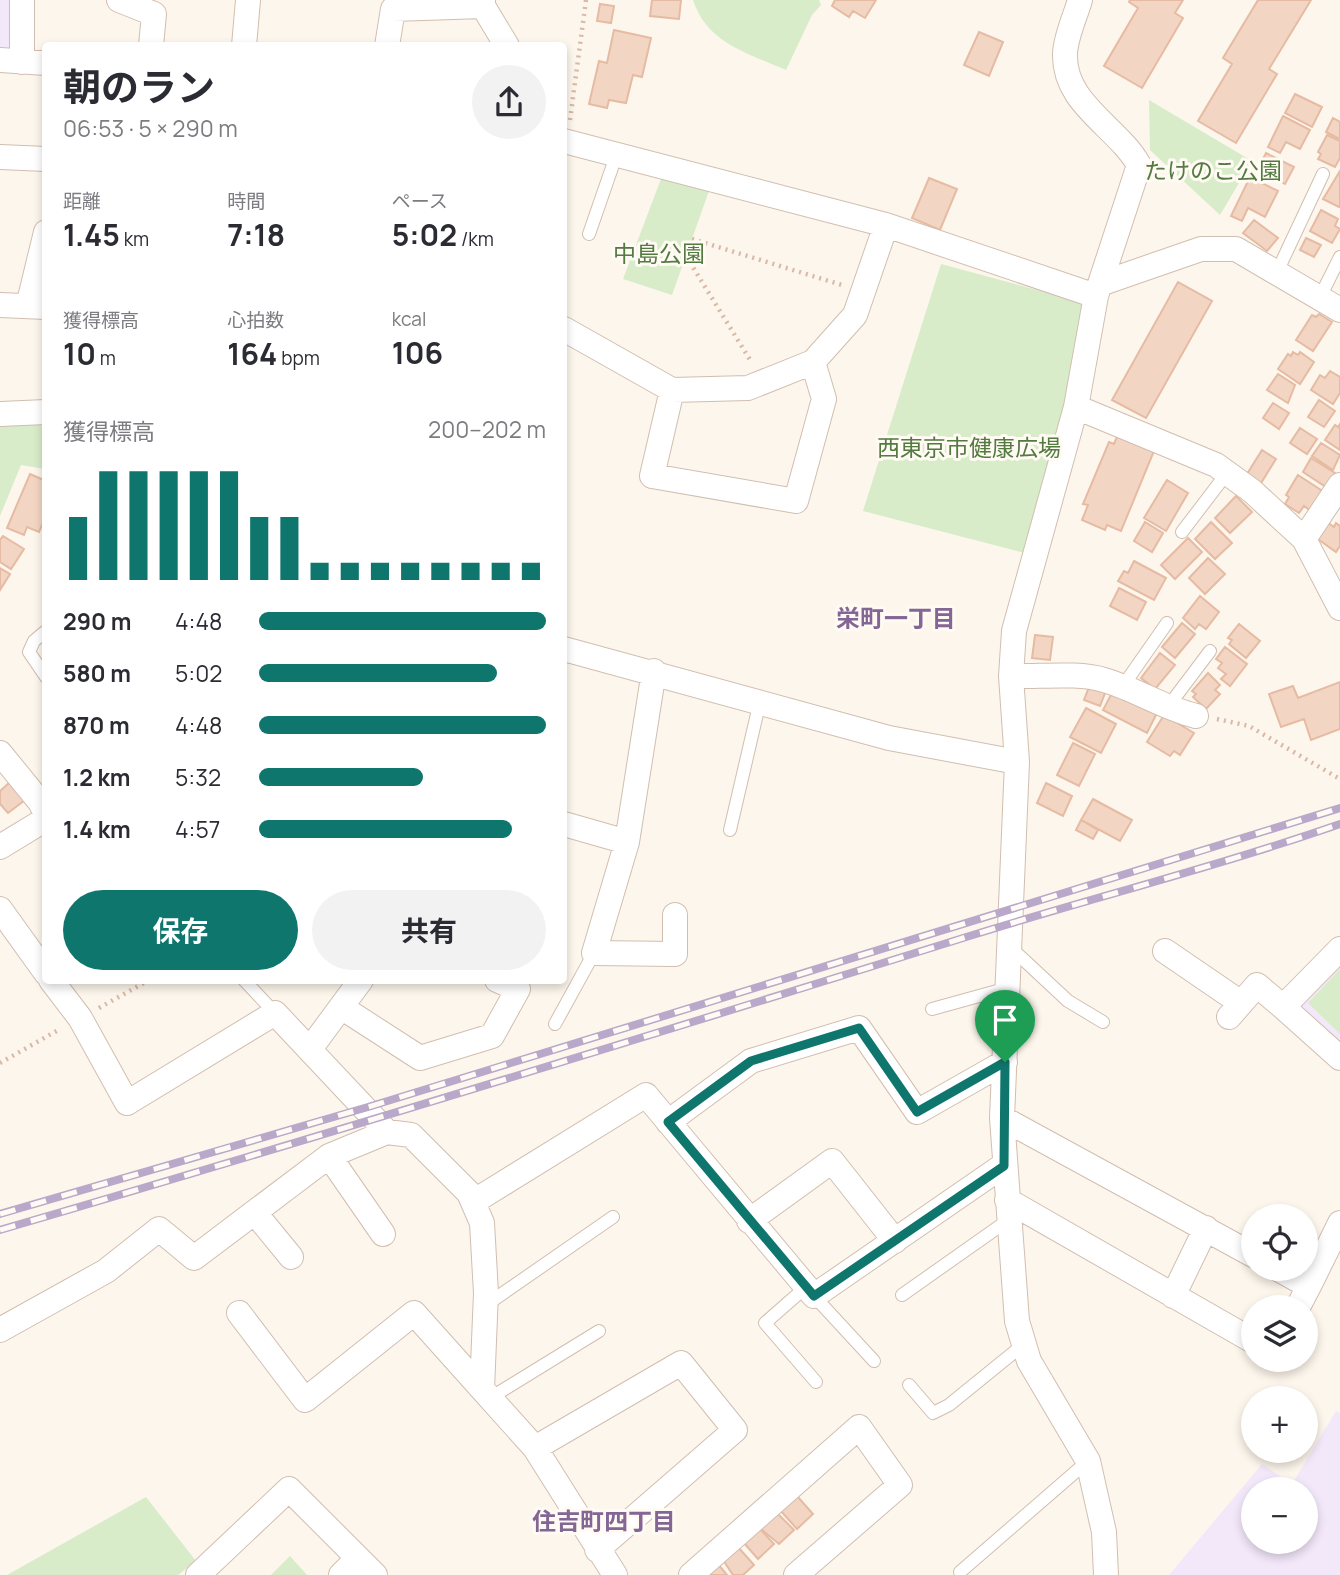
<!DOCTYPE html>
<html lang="ja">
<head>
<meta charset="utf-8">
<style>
  body { margin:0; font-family:Manrope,"Noto Sans JP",sans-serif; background:#f2f2f3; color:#2b2b33; height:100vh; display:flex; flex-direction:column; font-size:26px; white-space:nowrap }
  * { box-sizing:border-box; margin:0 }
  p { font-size:23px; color:#7c7c81 }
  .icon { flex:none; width:38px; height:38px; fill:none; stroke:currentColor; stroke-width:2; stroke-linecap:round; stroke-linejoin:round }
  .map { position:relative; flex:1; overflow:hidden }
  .panel { position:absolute; left:42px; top:42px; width:525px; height:942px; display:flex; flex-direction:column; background:#fff; border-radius:7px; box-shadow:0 4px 10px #0003 }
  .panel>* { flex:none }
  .controls { position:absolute; left:1241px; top:1204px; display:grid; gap:14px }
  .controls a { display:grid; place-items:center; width:77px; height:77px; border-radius:50%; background:#fff; box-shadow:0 4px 10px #0003; font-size:35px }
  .pin { position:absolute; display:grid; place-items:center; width:60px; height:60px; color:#fff; margin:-72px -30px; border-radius:50% 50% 50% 0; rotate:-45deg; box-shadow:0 0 7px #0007 }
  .pin .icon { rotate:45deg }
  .round { display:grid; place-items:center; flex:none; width:74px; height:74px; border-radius:37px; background:#f2f2f3 }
  .head { display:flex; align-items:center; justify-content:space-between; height:119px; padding:0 21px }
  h1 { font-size:38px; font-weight:700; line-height:52px }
  .figures { display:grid; grid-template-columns:repeat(3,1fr); gap:10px; height:119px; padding:7px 21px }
  .figures div { display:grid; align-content:center }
  .figures b { font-size:30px; font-weight:700 }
  .figures small { font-size:19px; font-weight:400 }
  .figures p { font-size:19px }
  .chart { height:196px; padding:14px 21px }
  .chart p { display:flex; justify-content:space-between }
  .chart svg { width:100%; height:126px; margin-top:7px; stroke:#0f766e; stroke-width:6 }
  .button { display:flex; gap:14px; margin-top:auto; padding:14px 21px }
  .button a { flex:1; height:80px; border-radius:42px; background:#0f766e; color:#fff; font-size:28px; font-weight:700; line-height:80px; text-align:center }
  .button a+a { background:#f2f2f3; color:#2b2b33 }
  ul { padding:0 21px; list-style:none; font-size:23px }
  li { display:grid; grid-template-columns:112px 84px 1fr; align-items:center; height:52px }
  li i { height:18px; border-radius:9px; background:#0f766e }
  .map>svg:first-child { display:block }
  .education { fill:#f3e8fa; fill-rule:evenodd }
  .green { fill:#d8ecc9 }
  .building { fill:#f3d5c3; stroke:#e6bba3; stroke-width:2 }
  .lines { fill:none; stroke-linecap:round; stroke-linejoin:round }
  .lane-casing { stroke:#d1beb0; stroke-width:14 }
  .street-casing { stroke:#d1beb0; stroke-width:26 }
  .path { stroke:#d9b8a5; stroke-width:4.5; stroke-dasharray:2 5; stroke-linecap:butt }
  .lane { stroke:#fff; stroke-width:12 }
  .street { stroke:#fff; stroke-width:24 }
  .rail-casing { stroke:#b9a8c9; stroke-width:8 }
  .rail { stroke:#fffaf3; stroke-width:5; stroke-dasharray:16; stroke-linecap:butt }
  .route-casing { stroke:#fff; stroke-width:14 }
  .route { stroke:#0f766e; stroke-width:9 }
  .labels { text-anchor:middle; stroke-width:6; stroke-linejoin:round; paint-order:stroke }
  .park-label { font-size:23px; fill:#537a41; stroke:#fffaf3 }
  .neighbourhood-label { font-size:24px; font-weight:bold; fill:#846695; stroke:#fffaf3 }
</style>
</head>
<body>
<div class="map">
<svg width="1340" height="1575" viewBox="0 0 1340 1575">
  <rect width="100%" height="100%" fill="#fdf6ec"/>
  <path class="education" d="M0,0h16l-1,51 -15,-1z
    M1340,960v86l-46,-39z
    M1336,1411l4,2v162h-171l93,-111 30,20zM1253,1489h53v53h-53z"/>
  <path class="green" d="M693,0h126l2,5 -9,10 -26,55c-39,-17 -79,-27 -93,-70z
    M1149,100l103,61 -32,54 -70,-65z
    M661,179l48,12 -37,104 -49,-16z
    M941,264l141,38 -18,108 -35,144 -166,-43z
    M26,423l19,3v43l-24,-4 -21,51v-92z
    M1340,969v65l-32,-31z
    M146,1497l50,64 -18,14h-171z
    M290,1556l17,19h-36z"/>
  <path class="building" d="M652,0h29l-2,19 -29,-3z
    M835,0h41l-11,18 -12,-7 -4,6 -17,-11z
    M1130,0h53l-8,13 8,5 -41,70 -38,-22 34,-58 -9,-6z
    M1258,0h53l-42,69 8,5 -41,69 -38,-22 34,-57 -9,-6z
    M600,4l14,2 -3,17 -14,-2z
    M614,30l37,8 -9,39 -9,-2 -7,28 -17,-3 -2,8 -18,-4 10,-43 8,2z
    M979,32l24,10 -14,34 -25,-11z
    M1295,94l27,13 -10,20 -27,-14z
    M1283,116l27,14 -10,19 -14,-7 -6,11 -12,-6z
    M1333,118l7,4v17l-14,-7z
    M1327,135l13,6v17l-5,9 -17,-8 3,-5 -3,-2z
    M1266,153l28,14 -9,17 -28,-14z
    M1340,171v35l-1,1 -16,-8z
    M1250,177l28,14 -13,26 -17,-9 -6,13 -11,-5z
    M929,178l28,11 -17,41 -28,-12z
    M1321,210l17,9 -3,7 5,3 -8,14 -22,-12z
    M1254,220l24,18 -11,13 -24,-18z
    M1306,238l15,7 -7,12 -14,-7z
    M1178,282l34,19 -66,117 -34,-18z
    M1319,314l13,8 -19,29 -17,-11 16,-25 4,2z
    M1293,352l5,3 2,-3 14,10 -14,22 -22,-15 10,-15 3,2z
    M1330,371l10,6v16l-7,11 -22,-14 9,-15 5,3z
    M1278,374l17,11 -7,18 -21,-13z
    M1319,400l16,11 -11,16 -16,-10z
    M1273,403l16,10 -10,16 -16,-11z
    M1340,424v26l-15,-10 10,-15 3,2z
    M1300,428l17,11 -10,15 -17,-11z
    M1119,432l35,19 -33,80 -14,-6 -2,5 -23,-10 6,-15 -5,-1 26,-62 5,2z
    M1321,443l19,12 -7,15 -21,-14z
    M1262,450l14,9 -15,24 -14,-9z
    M1311,458l24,15 -9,14 -23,-15z
    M30,474l16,7v35l-7,16 -12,-5 -3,8 -17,-7z
    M1298,475l26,17 -13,19 -7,-5 -5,7 -14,-9 4,-7 -3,-2z
    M1167,480l21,13 -22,38 -22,-13z
    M1236,496l16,16 -22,21 -15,-15z
    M1145,522l18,11 -11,19 -18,-11z
    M1211,522l21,21 -17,16 -20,-20z
    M1327,522l7,5 2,-4 4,3v20l-4,6 -21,-15z
    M3,536l21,13 -13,20 -11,-7v-22z
    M1188,538l14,14 -27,27 -14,-14z
    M1208,558l17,16 -20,20 -16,-16z
    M1134,561l32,17 -12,22 -36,-19 6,-10 4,2z
    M0,568l10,6 -10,16z
    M1119,588l27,14 -9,18 -27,-14z
    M1200,596l19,16 -13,17 -7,-5 -4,5 -12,-11z
    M1182,623l13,11 -20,24 -13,-11z
    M1239,624l21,17 -14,17 -17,-14 3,-4 -4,-2z
    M1035,635l18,2 -3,23 -18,-2z
    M1225,647l22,17 -17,22 -9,-7 5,-5 -8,-6 4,-5 -6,-4z
    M1160,653l15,12 -20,24 -14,-11z
    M1208,673l12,12 -5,5 5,4 -14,15 -13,-12 3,-3 -4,-3z
    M1091,682l16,6 -7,18 -16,-6z
    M1340,682v47l-29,11 -7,-21 -23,8 -12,-33 24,-8 5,12z
    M1114,689l44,22 -11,22 -44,-23z
    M1086,708l30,16 -15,29 -31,-16z
    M1164,715l30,18 -14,22 -6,-4 -4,5 -23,-14z
    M1073,743l22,11 -16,32 -22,-11z
    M10,782l15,18 -17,13 -8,-9v-13z
    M1046,783l26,13 -9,20 -26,-13z
    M1093,799l39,21 -12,21 -39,-21z
    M1081,820l17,10 -5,9 -17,-9z
    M797,1496l16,18 -16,15 -17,-19z
    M777,1513l17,17 -15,14 -19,-16z
    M760,1529l14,15 -16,15 -14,-16z
    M738,1547l16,18 -11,10h-10l-10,-15z
    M718,1564l9,11h-22z"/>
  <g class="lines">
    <defs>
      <path id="lane" d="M589,234l27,-78
        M1277,272l46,-98
        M1319,299l21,-42
        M1182,532l45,-59
        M46,631l-12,10 -5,11 17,25
        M1123,686l44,-63
        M1167,708l43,-57
        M730,830l30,-129
        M1011,948l57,53 35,21
        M244,980l31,33
        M932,1009l76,-21
        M555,1024l39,-71
        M806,1287l-41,36 51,59
        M902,1295l105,-74
        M814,1296l60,65
        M486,1305l127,-88
        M909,1385l24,28 16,-8 74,-60
        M490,1398l109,-67
        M960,1572l128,-111"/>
      <path id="street" d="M22,0v62
        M119,0l35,14 -3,32
        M1080,0c-5,17 -14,36 -15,53 -2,51 52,73 74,112l-43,131 -20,111 -62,224 -3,45 6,86 -15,356 15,203 12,40 59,100 16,71 2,43
        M483,6l24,40
        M244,46l4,-46
        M387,46l6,-37 90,-3v-6
        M0,60l46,3
        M564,141l322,84 210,71
        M0,157l46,2
        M1100,284l101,-35h35l104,61
        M0,305l46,2
        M28,306l18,-74
        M564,329l108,61 76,-2 65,-26 42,-47 31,-90
        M672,390l-20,86 144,25 28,-102 -11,-37
        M1076,407l140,58 36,26 52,48 36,69
        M0,414l46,-2
        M1304,539l36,-54
        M564,649l325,89 128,24
        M1011,676c27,1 68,-4 93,4 32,9 59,28 92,36
        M0,753l40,49 6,12
        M564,824l63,18 27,-171
        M627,842l-33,111 81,1v-39
        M0,847l46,-28
        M0,909l46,64
        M1340,949l-57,58 57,51
        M1165,951l76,52
        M51,980l29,38 47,85 148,-90 112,119 24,3 58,58 13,30 4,70 -4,96 53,59 80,127
        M341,1007l79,51 72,-22 26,-47 -21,-9
        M1229,1017l28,-32 26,22
        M310,1049l51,-69
        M1002,1118l251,137
        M668,1122l83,-61 108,-33 58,84 88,-50
        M329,1156l54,78
        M1007,1200l246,141
        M473,1202l173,-107 168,201 190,-131
        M255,1213l36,44
        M749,1221l83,-60 63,80
        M1278,1269l31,17 -11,21
        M1309,1286l31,-63
        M1173,1296l33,-68
        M239,1313l66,87 109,-87 68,76
        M0,1330l106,-59 53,-42 35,29 135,-102 58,-24
        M535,1448l146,-85 54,67 -138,120
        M198,1575l91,-86 86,86
        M341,1575l17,-17
        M691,1575l168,-148 41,58 -104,90"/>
    </defs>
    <use href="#lane" class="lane-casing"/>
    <use href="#street" class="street-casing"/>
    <path class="path" d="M570,120l16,-120
      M692,239l150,46
      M686,256l66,107
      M1217,719l32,7 91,53
      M99,1008l50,-28
      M0,1063l60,-34"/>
    <use href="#lane" class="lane"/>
    <use href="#street" class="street"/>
    <defs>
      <path id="rail" d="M0,1214l368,-107 972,-299
        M0,1230c322,-94 643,-192 963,-292 125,-39 253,-71 377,-114"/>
    </defs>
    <use href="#rail" class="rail-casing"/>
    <use href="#rail" class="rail"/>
  </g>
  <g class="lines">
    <defs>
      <path id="route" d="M859,1028l58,84 88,-50 -1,104 -190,130 -146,-174 83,-61z"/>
    </defs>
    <use href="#route" class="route-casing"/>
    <use href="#route" class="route"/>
  </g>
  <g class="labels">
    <g class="park-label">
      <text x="1213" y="179">たけのこ公園</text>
      <text x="659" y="262">中島公園</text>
      <text x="969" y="456">西東京市健康広場</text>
    </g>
    <g class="neighbourhood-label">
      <text x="896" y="627">栄町一丁目</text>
      <text x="604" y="1530">住吉町四丁目</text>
    </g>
  </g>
</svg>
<div class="controls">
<a><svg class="icon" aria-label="locate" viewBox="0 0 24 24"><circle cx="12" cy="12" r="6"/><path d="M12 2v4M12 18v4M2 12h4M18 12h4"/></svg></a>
<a><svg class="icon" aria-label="layers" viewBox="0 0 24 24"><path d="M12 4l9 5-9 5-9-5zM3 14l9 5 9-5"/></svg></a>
<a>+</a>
<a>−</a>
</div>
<div class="pin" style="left:1005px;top:1062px;background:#1e9e55"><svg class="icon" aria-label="arrive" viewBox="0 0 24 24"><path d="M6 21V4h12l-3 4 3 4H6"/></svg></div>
<section class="panel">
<div class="head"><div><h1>朝のラン</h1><p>06:53 · 5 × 290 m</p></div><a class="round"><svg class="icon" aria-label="share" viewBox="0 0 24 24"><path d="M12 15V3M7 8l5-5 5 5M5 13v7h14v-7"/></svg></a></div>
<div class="figures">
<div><p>距離</p><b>1.45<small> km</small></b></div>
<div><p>時間</p><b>7:18</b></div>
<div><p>ペース</p><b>5:02<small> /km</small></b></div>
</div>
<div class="figures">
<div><p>獲得標高</p><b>10<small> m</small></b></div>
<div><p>心拍数</p><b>164<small> bpm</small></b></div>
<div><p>kcal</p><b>106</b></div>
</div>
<div class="chart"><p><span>獲得標高</span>200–202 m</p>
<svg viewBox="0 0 160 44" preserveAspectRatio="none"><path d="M5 44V22M15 44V6M25 44V6M35 44V6M45 44V6M55 44V6M65 44V22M75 44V22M85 44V38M95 44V38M105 44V38M115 44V38M125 44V38M135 44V38M145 44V38M155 44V38"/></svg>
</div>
<ul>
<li><b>290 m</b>4:48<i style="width:100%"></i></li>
<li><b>580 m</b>5:02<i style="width:83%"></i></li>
<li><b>870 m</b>4:48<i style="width:100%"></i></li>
<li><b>1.2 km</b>5:32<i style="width:57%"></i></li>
<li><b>1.4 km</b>4:57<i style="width:88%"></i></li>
</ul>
<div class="button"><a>保存</a><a>共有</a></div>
</section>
</div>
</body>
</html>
